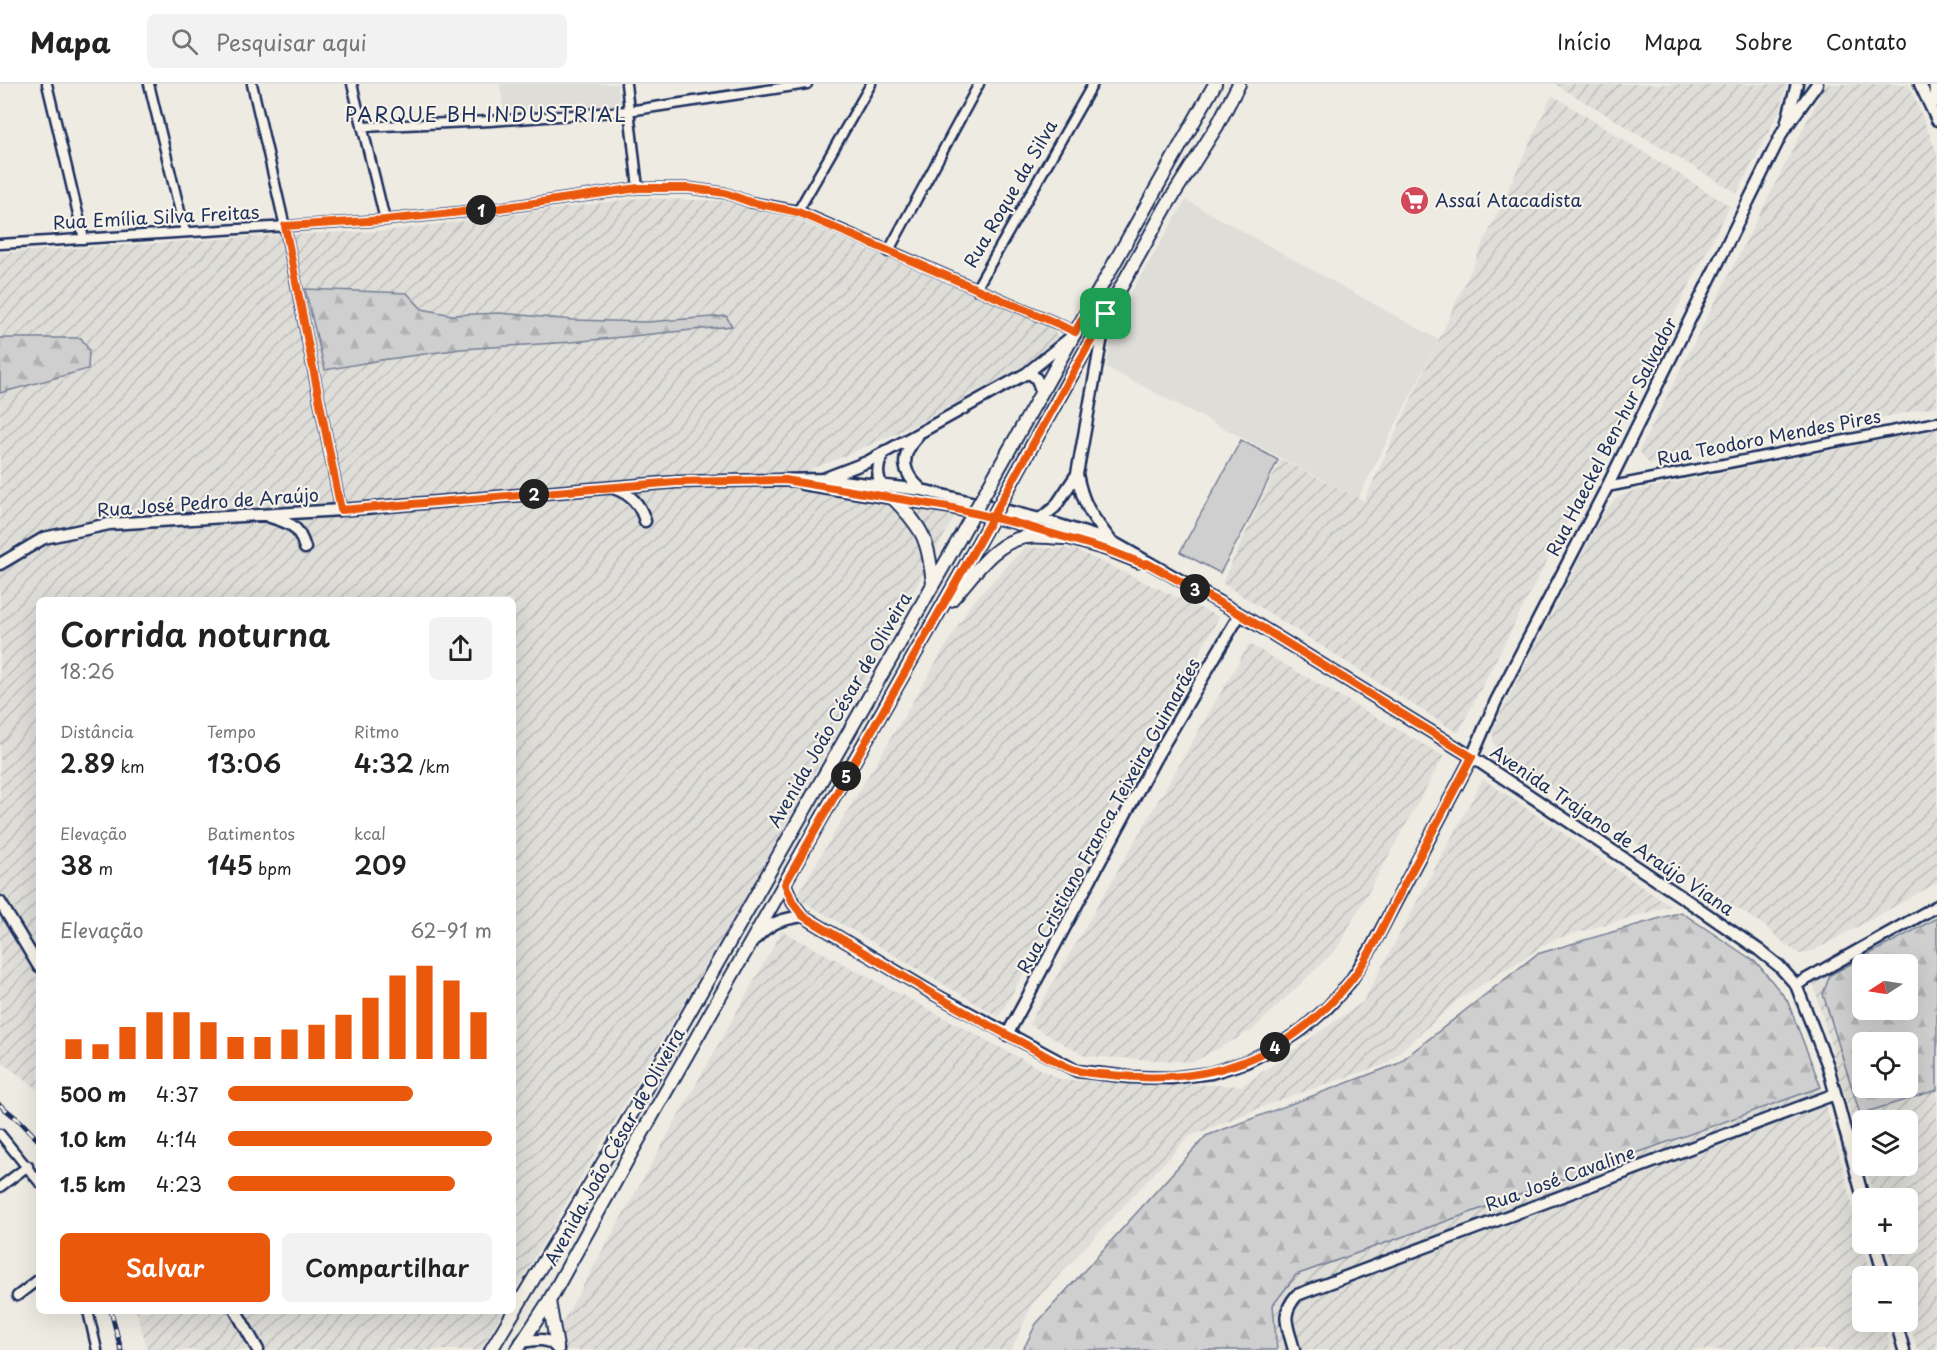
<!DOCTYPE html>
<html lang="pt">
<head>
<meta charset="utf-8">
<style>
  body { margin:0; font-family:"Playpen Sans",sans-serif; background:#f2f2f2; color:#222; height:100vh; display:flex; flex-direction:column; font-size:22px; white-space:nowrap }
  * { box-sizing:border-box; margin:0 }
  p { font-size:20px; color:#767676 }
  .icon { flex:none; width:33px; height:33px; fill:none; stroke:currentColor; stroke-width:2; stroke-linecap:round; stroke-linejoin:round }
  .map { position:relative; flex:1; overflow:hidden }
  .sheet { position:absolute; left:36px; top:513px; width:480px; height:717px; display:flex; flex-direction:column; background:#fff; border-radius:9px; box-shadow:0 6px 24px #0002 }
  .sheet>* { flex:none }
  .needle { width:39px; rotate:258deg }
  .fabs { position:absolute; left:1852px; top:870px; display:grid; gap:12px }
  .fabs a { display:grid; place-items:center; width:66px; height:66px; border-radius:9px; background:#fff; box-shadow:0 6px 24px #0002; font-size:30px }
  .pin { position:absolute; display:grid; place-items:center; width:51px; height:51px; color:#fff; margin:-26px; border-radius:12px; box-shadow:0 3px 9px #0006 }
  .km { position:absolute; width:30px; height:30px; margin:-15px; border-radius:50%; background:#222; color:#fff; font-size:16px; line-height:30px; text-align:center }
  .round { display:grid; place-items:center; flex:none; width:63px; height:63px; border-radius:9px; background:#f2f2f2 }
  .overview { display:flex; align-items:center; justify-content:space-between; height:102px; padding:0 24px }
  h1 { font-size:33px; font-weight:600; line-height:45px }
  .figures { display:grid; grid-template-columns:repeat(3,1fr); gap:9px; height:102px; padding:6px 24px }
  .figures div { display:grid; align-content:center }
  .figures b { font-size:26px; font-weight:600 }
  .figures small { font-size:16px; font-weight:400 }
  .figures p { font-size:16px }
  .chart { height:168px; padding:12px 24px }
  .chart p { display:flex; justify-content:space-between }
  .chart svg { width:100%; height:108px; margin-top:6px; stroke:#ea580c; stroke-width:6 }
  .cta { display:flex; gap:12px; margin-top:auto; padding:12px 24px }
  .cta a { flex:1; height:69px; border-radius:9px; background:#ea580c; color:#fff; font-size:24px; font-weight:600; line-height:69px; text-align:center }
  .cta a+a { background:#f2f2f2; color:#222 }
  ul { padding:0 24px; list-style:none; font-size:20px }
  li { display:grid; grid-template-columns:96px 72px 1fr; align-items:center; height:45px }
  li i { height:15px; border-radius:8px; background:#ea580c }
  header { display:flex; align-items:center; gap:36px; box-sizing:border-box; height:84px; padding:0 30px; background:#fff; border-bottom:2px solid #e0e0e0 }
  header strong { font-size:28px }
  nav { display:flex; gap:33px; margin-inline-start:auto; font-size:21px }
  .search { width:420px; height:54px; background:#f2f2f2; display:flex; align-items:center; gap:15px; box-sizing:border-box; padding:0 21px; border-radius:9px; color:#767676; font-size:22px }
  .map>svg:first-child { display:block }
  .built { fill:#deddd8 }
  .industrial { fill:url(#industrial-furrows); fill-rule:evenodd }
  .forest { fill:url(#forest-firs); stroke:#757f96; stroke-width:1.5; fill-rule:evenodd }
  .garden { fill:#cfcfcf; stroke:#757f96; stroke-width:1.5 }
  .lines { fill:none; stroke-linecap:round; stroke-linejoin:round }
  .minor-casing { stroke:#1b2f5e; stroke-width:13 }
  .tertiary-casing { stroke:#1b2f5e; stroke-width:15 }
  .secondary-casing { stroke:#1b2f5e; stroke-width:16 }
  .minor { stroke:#f7f3e8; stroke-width:8 }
  .tertiary { stroke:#f7f3e8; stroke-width:10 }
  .secondary { stroke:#f7f3e8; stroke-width:12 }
  .rail-casing { stroke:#1b2f5e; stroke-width:5 }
  .rail { stroke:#f7f3e8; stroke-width:3; stroke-dasharray:9; stroke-linecap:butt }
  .secondary-bridge-casing { stroke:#1b2f5e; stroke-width:16; stroke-linecap:butt }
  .secondary-bridge { stroke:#f7f3e8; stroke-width:12 }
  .route-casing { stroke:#fff; stroke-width:12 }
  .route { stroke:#ea580c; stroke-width:8 }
  .labels { text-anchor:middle; stroke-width:4.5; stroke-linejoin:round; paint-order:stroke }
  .street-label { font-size:18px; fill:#1b2f5e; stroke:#f7f3e8 }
  .poi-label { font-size:18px; fill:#1b2f5e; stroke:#f7f3e8; text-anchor:start }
  .neighbourhood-label { font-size:20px; letter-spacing:1.5px; fill:#1b2f5e; stroke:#f7f3e8 }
</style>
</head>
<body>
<header>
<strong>Mapa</strong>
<div class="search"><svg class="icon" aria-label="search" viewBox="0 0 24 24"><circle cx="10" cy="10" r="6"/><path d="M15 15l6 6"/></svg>Pesquisar aqui</div>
<nav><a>Início</a><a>Mapa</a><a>Sobre</a><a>Contato</a></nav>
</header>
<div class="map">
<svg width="1937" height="1266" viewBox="0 0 1937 1266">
  <defs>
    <pattern id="industrial-furrows" width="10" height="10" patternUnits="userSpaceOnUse" patternTransform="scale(1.5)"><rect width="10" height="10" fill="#deddd8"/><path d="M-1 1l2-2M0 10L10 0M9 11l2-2" fill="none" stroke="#bebebc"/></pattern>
    <pattern id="forest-firs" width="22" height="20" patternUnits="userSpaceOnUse" patternTransform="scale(1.5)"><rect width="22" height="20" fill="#cfcfcf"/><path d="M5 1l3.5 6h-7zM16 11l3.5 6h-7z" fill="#b1b2b4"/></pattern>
  </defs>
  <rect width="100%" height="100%" fill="#eeebe2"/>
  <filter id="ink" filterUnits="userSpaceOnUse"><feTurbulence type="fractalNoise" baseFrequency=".0167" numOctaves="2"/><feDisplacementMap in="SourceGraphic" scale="12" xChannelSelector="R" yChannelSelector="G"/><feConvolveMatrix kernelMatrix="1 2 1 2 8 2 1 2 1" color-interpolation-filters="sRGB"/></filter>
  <g filter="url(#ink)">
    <path class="built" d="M500,0h117l3,21 -116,7z
      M1186,116l253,140 -81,158 -252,-131 8,-46z"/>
    <path class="industrial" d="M1555,0h232l-7,26 -43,83z
      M1826,0h83l28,69v253l-287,59 -11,-14z
      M1552,11l178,111 -272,527 -236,-150 59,-124 83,42z
      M639,114l83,3 72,18 258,108 6,10 -37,30 -104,57 -75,33 -31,12v15l74,17 71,13 -205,374 -238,406v-694h-474v490l-39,-29v-808l298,-19 88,-3z
      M1937,345v454l-122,67 -15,4 -14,-9 -21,-19 -263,-169 -9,-15v-14l111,-216 14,-15 15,-6z
      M1025,463l49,2 145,68 -82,152 -138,248 -203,-120 175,-293z
      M1249,560l195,112 -108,194 -85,81 -58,31 -108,-6 -56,-32z
      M1483,695l187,127 -118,34 -94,60 -72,64 -104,35 -94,38 -155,166 -22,47h-464l235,-419 279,149 181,6 121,-84z
      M1937,826v440h-20l-9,-33v-41h-12l-9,-32h21v-46h-34l-9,-32h43v-46h-45v39l-52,-183zM1863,880h45v46h-45zM1863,958h45v46h-45z
      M1821,1003l51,189h-9v46h21l7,28h-613l-5,-45 23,-30z
      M136,1227h367l-23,39h-332z"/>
    <path class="forest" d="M305,205l102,4 15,16 30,6 48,-2 73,7 74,2 79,-6 6,10 -160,16 -111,7 -80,11 -56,10z
      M0,254h81l8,12 -1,19 -88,24z
      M1681,828l76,51 30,37 34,87 -525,188 -23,30 4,45h-254l13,-26 170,-188 191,-72 140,-110z
      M1937,834v172l-77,24 -37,-120 7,-19zM1863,880h45v46h-45zM1863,958h45v46h-45z"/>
    <path class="garden" d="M1241,356l37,20 -30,62 -28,51 -40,-21z"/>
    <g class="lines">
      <defs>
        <path id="minor" d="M47,0l37,155
          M149,0l36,148
          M252,0l33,143 56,283
          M352,0l33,136
          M626,0l12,104
          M362,43l128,-6 138,-10 179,-27
          M798,127l73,-127
          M0,160l385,-24 115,-12 138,-20h51l36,5 25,9 48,9 258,112 19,9
          M888,168l91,-168
          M976,205l117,-205
          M1607,403l330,-65
          M0,1050l39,48
          M0,1103l28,-21
          M17,1212l22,-17
          M88,1227l9,39"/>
        <path id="tertiary" d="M1920,0l17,36
          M1934,0l3,18
          M1787,37l10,-37
          M1105,236l-28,154c6,32 15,42 34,67
          M1027,289c11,3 11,9 14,19
          M917,353c-18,20 -15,36 5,53
          M823,395l99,11 118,29 71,22 129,73 232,143 216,144 71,49 20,16 17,19 32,81 35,132
          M803,400l145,23 68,16 92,27 30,12
          M613,404c18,6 27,16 32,33
          M884,405c-9,-13 -7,-25 1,-38
          M270,433c22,7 28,8 35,31
          M1036,435h4l15,-12 22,-33
          M0,480l44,-26 65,-14 232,-14 335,-28 147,-3 44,-17 160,-89 43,-35
          M785,800l8,19 10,13 131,78 143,77 53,6 41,1 40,-5 35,-11 30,-15 27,-18 25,-22 22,-25 22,-35 100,-190 24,-56 111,-214 176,-356 34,-47
          M0,818l39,65
          M756,854c15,-16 26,-19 47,-22
          M1796,901l141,-79
          M1007,951l148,-276 85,-145
          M1875,1160l9,32
          M236,1227l22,39
          M1896,1238l8,28
          M521,1258c15,-2 28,-6 37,8
          M1294,1266c-6,-25 -15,-34 3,-55l538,-201"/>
        <path id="secondary" d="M1008,368l207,-368
          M1024,376l143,-255 50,-79 22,-42
          M893,414c32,33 34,40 40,85
          M951,516c20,-21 43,-59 75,-63 12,-2 25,1 38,1
          M549,1217l8,46
          M491,1266l122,-204 346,-607
          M517,1266l32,-49 87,-157 340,-597"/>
      </defs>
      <use href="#minor" class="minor-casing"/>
      <use href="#tertiary" class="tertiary-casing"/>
      <use href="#secondary" class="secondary-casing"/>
      <use href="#minor" class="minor"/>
      <use href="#tertiary" class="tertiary"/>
      <use href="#secondary" class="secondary"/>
      <defs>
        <path id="rail" d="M0,1021l21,17 18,19
          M111,1227l10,39"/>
      </defs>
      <use href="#rail" class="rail-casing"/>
      <use href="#rail" class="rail"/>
      <defs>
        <path id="secondary-bridge" d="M959,455l49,-87
          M976,463l48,-87"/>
      </defs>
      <use href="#secondary-bridge" class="secondary-bridge-casing"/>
      <use href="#secondary-bridge" class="secondary-bridge"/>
    </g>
  </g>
  <g class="lines" filter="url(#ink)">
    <defs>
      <path id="route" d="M1106,230c-9,-1 -13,-3 -14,-12l-17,30 -19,-9 -258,-111 -48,-10 -25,-9 -36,-5h-51l-138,20 -115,12 -100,6 56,284 335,-28 109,-2 163,27 68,16 92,27 36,14 3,-1 93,51 232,143c-25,47 -50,94 -74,140 -15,29 -29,62 -50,87 -63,76 -140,102 -237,91 -10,-1 -21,-1 -32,-4 -15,-3 -41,-20 -56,-28 -75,-38 -147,-84 -220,-127l-10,-13 -8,-19 191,-337c43,-78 86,-155 130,-233"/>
    </defs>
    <use href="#route" class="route-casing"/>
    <use href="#route" class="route"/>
  </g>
  <defs>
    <symbol id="supermarket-disc" viewBox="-11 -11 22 22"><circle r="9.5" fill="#d1495b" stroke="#f7f3e8"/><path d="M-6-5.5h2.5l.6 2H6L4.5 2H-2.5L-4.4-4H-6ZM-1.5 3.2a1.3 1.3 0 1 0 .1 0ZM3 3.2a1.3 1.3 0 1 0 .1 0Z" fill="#fff"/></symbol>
  </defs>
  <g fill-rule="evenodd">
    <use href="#supermarket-disc" x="1398" y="100" width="33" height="33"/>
  </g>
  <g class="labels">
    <g class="street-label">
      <text transform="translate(1011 110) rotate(-60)" y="6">Rua Roque da Silva</text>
      <text transform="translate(156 134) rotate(-3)" y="6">Rua Emília Silva Freitas</text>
      <text transform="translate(1612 353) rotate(-63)" y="6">Rua Haeckel Ben-hur Salvador</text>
      <text transform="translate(1769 354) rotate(-11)" y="6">Rua Teodoro Mendes Pires</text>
      <text transform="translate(208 419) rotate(-4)" y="6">Rua José Pedro de Araújo</text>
      <text transform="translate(840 626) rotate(-60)" y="6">Avenida João César de Oliveira</text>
      <text transform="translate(1109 732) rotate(-61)" y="6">Rua Cristiano Franca Teixeira Guimarães</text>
      <text transform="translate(1612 747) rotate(34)" y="6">Avenida Trajano de Araújo Viana</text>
      <text transform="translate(615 1063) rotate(-61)" y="6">Avenida João César de Oliveira</text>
      <text transform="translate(1560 1095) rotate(-20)" y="6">Rua José Cavaline</text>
    </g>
    <g class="poi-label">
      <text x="1435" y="123">Assaí Atacadista</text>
    </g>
    <g class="neighbourhood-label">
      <text x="486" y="38">PARQUE BH INDUSTRIAL</text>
    </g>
  </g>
</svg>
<div class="fabs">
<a><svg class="needle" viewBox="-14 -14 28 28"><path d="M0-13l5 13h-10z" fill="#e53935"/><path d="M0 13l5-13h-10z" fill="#767676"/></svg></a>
<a><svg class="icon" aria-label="locate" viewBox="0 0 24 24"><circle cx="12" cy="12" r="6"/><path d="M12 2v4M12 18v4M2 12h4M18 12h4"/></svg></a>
<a><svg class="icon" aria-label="layers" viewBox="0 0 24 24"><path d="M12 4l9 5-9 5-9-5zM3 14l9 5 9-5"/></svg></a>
<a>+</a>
<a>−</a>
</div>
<div class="pin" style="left:1106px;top:230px;background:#1e9e55"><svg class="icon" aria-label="arrive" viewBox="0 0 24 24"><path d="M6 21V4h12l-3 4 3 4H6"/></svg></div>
<b class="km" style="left:481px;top:126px">1</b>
<b class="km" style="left:534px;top:410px">2</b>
<b class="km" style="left:1195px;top:505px">3</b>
<b class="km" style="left:1275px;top:963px">4</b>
<b class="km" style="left:846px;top:692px">5</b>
<section class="sheet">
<div class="overview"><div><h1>Corrida noturna</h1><p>18:26</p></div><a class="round"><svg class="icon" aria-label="share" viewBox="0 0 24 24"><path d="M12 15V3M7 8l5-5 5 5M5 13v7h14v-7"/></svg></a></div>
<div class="figures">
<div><p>Distância</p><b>2.89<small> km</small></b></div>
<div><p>Tempo</p><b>13:06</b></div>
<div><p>Ritmo</p><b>4:32<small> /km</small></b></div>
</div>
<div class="figures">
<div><p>Elevação</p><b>38<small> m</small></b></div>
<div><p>Batimentos</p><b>145<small> bpm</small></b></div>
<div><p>kcal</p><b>209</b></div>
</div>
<div class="chart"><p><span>Elevação</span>62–91 m</p>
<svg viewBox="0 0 160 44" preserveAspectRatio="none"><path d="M5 44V36M15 44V38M25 44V31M35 44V25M45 44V25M55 44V29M65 44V35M75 44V35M85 44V32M95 44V30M105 44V26M115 44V19M125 44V10M135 44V6M145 44V12M155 44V25"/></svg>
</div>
<ul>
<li><b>500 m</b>4:37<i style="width:70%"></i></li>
<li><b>1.0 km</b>4:14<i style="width:100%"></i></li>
<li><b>1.5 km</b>4:23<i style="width:86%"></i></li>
</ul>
<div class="cta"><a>Salvar</a><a>Compartilhar</a></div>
</section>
</div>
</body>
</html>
